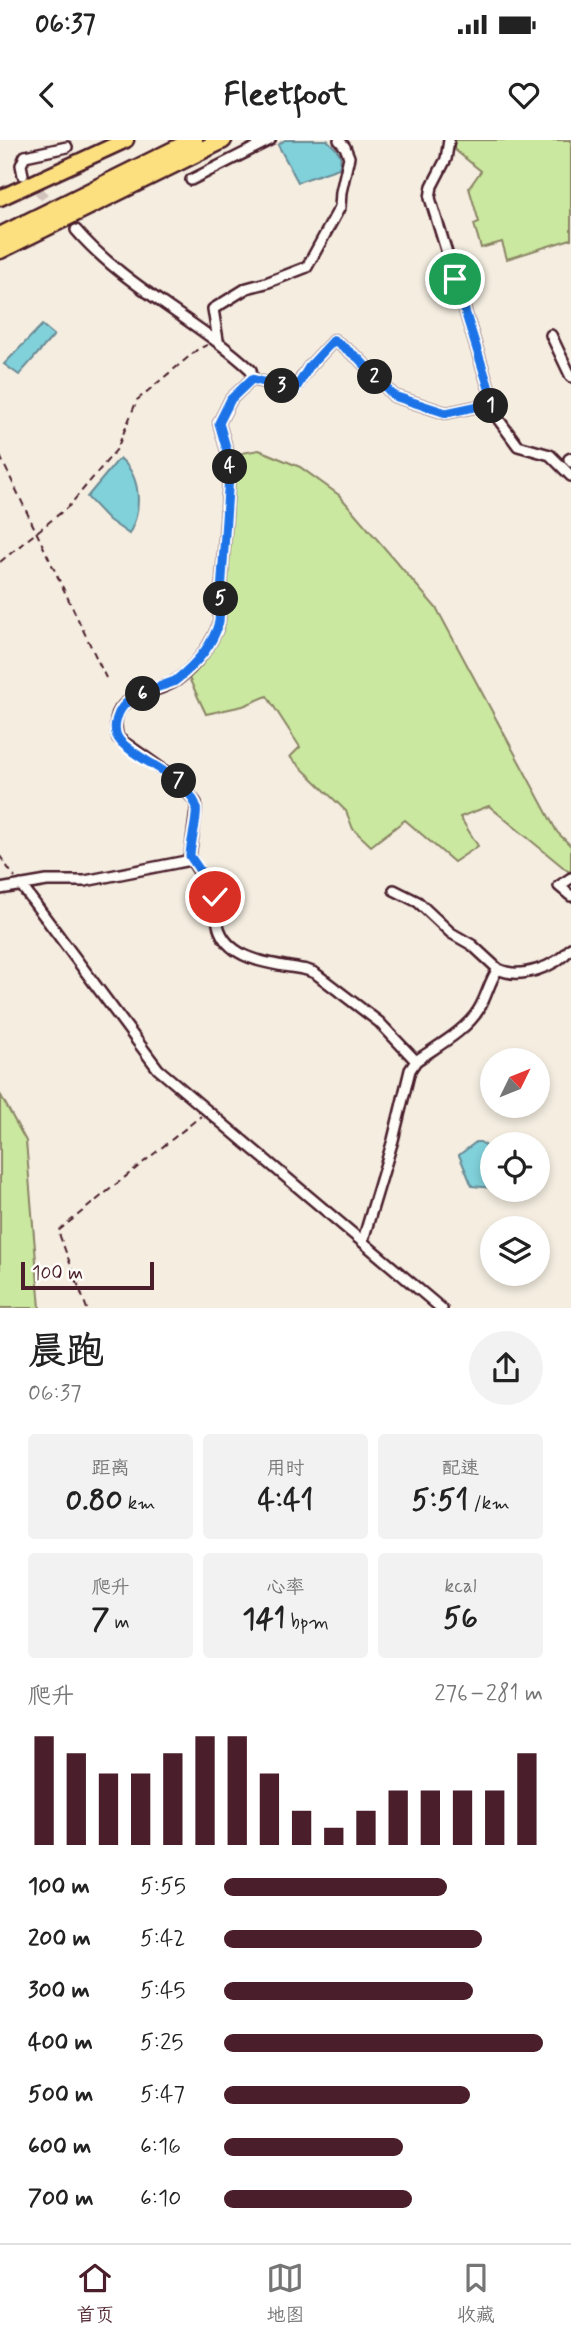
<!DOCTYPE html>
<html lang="zh">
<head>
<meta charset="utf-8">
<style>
  body { margin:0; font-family:Mynerve,"LXGW WenKai TC",sans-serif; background:#f2f2f2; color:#222; height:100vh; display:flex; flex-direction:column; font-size:26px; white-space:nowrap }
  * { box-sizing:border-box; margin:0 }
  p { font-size:23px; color:#767676 }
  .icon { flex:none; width:38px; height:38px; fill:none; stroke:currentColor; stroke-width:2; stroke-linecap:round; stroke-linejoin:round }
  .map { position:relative; height:1168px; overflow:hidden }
  .panel { display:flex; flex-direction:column; background:#fff; flex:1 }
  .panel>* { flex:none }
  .needle { width:46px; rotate:47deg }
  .controls { position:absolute; left:480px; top:908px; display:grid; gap:14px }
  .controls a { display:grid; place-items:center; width:70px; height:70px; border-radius:50%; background:#fff; box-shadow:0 4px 10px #0003; font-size:35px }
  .scale { position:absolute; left:21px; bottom:18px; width:133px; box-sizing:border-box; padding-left:7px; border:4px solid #4a1f2b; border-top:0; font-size:19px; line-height:24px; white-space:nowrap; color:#4a1f2b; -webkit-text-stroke:5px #fdfcf7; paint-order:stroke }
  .pin { position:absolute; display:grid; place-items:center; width:60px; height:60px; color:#fff; margin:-30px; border:4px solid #fff; border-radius:50%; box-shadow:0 2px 7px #0007 }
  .km { position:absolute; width:35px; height:35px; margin:-18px; border-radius:50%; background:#222; color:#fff; font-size:19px; line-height:35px; text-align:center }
  .round { display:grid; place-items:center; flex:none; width:74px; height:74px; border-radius:37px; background:#f2f2f2 }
  .summary { display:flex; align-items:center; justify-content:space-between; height:119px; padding:0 28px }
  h1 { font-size:38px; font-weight:800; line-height:52px }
  .figures { display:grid; grid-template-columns:repeat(3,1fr); gap:10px; height:119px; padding:7px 28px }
  .figures div { display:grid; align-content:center; border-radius:7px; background:#f2f2f2; text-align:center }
  .figures b { font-size:30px; font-weight:800 }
  .figures small { font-size:19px; font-weight:400 }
  .figures p { font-size:19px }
  .chart { height:196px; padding:14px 28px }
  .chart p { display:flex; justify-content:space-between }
  .chart svg { width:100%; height:126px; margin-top:7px; stroke:#4a1f2b; stroke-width:6 }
  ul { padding:0 28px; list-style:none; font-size:23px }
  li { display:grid; grid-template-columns:112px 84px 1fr; align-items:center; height:52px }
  li i { height:18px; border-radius:9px; background:#4a1f2b }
  .status { display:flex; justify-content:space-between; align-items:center; height:49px; padding:0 35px; background:#fff; direction:ltr }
  .status svg { height:19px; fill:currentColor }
  header { display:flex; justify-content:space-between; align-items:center; height:91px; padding:0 28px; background:#fff; font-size:32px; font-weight:800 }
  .menu { display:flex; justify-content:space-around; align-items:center; height:98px; border-top:2px solid #e0e0e0; background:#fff; font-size:19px; color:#767676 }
  .menu a { display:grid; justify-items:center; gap:4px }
  .menu .active { color:#4a1f2b }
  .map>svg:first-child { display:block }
  .green { fill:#cae89f; stroke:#8a8465; stroke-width:2 }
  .water { fill:#80d1da; stroke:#6a8a94; stroke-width:2 }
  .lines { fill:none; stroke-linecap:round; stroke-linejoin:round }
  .minor-tunnel { stroke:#d2c4bc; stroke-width:9; stroke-dasharray:9 4.5; stroke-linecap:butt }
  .minor-casing { stroke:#4a1f2b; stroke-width:14 }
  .trunk-casing { stroke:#4a1f2b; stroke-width:19 }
  .motorway-casing { stroke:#4a1f2b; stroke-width:21 }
  .path { stroke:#4a1f2b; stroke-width:2; stroke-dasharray:7 5; stroke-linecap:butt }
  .minor { stroke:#fdfcf7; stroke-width:9 }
  .trunk { stroke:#fce080; stroke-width:14 }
  .motorway { stroke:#fce080; stroke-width:16 }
  .route-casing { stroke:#fff; stroke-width:14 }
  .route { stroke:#1a73e8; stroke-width:9 }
</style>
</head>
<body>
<div class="status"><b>06:37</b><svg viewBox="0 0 49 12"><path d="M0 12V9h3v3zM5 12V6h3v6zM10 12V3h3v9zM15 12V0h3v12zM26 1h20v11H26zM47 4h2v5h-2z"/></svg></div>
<header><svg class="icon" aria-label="back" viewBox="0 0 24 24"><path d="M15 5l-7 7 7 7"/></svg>Fleetfoot<svg class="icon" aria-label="heart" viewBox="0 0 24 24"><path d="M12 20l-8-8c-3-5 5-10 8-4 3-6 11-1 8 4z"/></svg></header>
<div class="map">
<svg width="571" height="1169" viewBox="0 0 571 1169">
  <rect width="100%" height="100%" fill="#f4ede0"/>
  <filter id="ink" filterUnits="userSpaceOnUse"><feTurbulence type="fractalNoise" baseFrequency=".0143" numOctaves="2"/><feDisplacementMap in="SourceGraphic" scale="14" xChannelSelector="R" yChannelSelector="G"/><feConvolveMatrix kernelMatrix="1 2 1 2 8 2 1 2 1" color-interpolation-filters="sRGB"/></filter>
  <g filter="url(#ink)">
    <path class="green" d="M452,0h119v99l-64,20 -5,-17 -21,6 -7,-24 5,-2 -10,-34 12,-17 -31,-25z
      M259,310l41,17 39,28 98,114 120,223 14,14v24l-2,2 -80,-66 -29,11 18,29 -24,16 -49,-42 -34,26 -18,-17 -7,-18 -56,-54 10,-10 -33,-51 -24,10 -37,8 -19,-40 29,-30 7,-14 13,-176z
      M0,954l26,47 14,167h-40z"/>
    <path class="water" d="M285,0h42c10,10 17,13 12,28l-41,14 -20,-37z
      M42,185l12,10 -35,40 -15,-11z
      M121,319c21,19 21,52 8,75l-20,-14 -22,-23 30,-36z
      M476,1002h4l12,7v39l-20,-2 -13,-31z"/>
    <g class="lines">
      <path class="minor-tunnel" d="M29,41l47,49"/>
      <defs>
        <path id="minor" d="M449,0l-3,19 -14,27 -2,12 62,200 -1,13
          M23,35l-2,-10 4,-9 42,-9
          M191,40l79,-40
          M76,90c49,57 120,89 175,140l1,9 -21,20 -12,24 11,38 -11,161c-5,20 -24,45 -42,58 -24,17 -72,12 -59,58l61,43 17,22v8l-6,45c5,14 17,23 23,37 4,12 2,26 7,38 13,32 58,33 87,39l8,3 64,49 37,39
          M551,195l20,42
          M218,200l-5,-31 34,-21 19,-5 41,-16 33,-60 1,-15 8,-35 -4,-10 -6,-7
          M252,239l42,11 15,-23 25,-27 24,18 36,38 52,17 33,-7 7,2 10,8 22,30 32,9 21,21
          M571,318l-2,1 2,3
          M571,738l-12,8 12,10
          M21,745l137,184 284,240
          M0,749l47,-8h38l106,-21
          M394,750l24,12 33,31 21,12 26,24
          M363,1100l30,-100 17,-70 6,-9c21,-15 50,-30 63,-52 8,-13 10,-27 19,-40 22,11 58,-2 73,-21"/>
        <path id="trunk" d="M0,58l126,-58"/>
        <path id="motorway" d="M0,96l194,-96
          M0,110l223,-110"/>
      </defs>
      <use href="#minor" class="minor-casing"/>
      <use href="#trunk" class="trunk-casing"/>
      <use href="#motorway" class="motorway-casing"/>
      <path class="path" d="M0,316l106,222
        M0,422l69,-56 48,-57 20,-49 61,-51 9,-4
        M0,716l15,22
        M87,1169l-29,-78 143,-115"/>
      <use href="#minor" class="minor"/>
      <use href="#trunk" class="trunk"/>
      <use href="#motorway" class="motorway"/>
    </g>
  </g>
  <g class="lines" filter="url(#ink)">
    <defs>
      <path id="route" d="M215,757l-6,-13 -19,-28c0,-13 10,-44 5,-53 -15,-31 -51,-38 -74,-61 -12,-13 -3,-34 9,-42 12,-9 31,-13 45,-19 19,-15 38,-36 44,-59l11,-161 -11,-38 12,-24 21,-20 43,11 14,-23 25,-27 24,18 36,38 52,17 33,-7 12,5 1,-13 -37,-119"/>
    </defs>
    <use href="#route" class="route-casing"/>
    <use href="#route" class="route"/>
  </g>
</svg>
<div class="controls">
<a><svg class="needle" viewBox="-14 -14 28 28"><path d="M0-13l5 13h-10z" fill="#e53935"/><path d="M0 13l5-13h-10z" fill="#767676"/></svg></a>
<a><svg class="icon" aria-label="locate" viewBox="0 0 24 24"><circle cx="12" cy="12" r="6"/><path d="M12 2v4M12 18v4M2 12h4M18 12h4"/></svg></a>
<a><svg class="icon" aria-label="layers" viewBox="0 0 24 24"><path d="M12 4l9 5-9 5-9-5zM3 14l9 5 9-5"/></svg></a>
</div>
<div class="scale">100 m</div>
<div class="pin" style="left:455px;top:139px;background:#1e9e55"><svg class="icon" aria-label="arrive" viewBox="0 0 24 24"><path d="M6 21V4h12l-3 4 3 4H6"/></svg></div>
<div class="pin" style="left:215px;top:757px;background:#d93025"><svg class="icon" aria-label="check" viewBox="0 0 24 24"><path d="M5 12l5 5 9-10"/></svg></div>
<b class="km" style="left:491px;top:266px">1</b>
<b class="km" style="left:375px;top:237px">2</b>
<b class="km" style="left:282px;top:246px">3</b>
<b class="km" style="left:230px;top:327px">4</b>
<b class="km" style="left:221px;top:459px">5</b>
<b class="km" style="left:143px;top:554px">6</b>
<b class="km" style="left:179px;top:641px">7</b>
</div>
<section class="panel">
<div class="summary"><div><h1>晨跑</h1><p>06:37</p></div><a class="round"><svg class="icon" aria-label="share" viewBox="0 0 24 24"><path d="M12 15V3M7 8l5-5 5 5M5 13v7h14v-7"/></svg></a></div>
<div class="figures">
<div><p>距离</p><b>0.80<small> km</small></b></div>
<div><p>用时</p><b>4:41</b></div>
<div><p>配速</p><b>5:51<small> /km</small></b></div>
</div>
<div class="figures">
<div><p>爬升</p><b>7<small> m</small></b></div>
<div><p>心率</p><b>141<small> bpm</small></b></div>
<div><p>kcal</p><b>56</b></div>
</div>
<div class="chart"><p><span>爬升</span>276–281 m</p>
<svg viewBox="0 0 160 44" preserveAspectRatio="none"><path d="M5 44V6M15 44V12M25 44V19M35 44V19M45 44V12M55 44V6M65 44V6M75 44V19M85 44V32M95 44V38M105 44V32M115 44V25M125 44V25M135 44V25M145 44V25M155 44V12"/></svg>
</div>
<ul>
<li><b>100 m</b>5:55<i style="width:70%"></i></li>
<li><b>200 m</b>5:42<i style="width:81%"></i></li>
<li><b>300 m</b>5:45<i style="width:78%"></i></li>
<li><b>400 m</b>5:25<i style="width:100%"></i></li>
<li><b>500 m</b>5:47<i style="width:77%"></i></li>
<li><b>600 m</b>6:16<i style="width:56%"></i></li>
<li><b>700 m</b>6:10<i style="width:59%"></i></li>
</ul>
</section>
<nav class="menu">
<a class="active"><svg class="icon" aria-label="home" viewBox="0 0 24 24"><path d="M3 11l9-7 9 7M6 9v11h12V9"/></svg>首页</a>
<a><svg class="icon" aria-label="map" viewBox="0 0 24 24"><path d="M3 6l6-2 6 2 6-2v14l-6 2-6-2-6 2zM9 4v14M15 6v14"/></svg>地图</a>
<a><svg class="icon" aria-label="saved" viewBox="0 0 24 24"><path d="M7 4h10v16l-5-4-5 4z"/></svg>收藏</a>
</nav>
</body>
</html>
